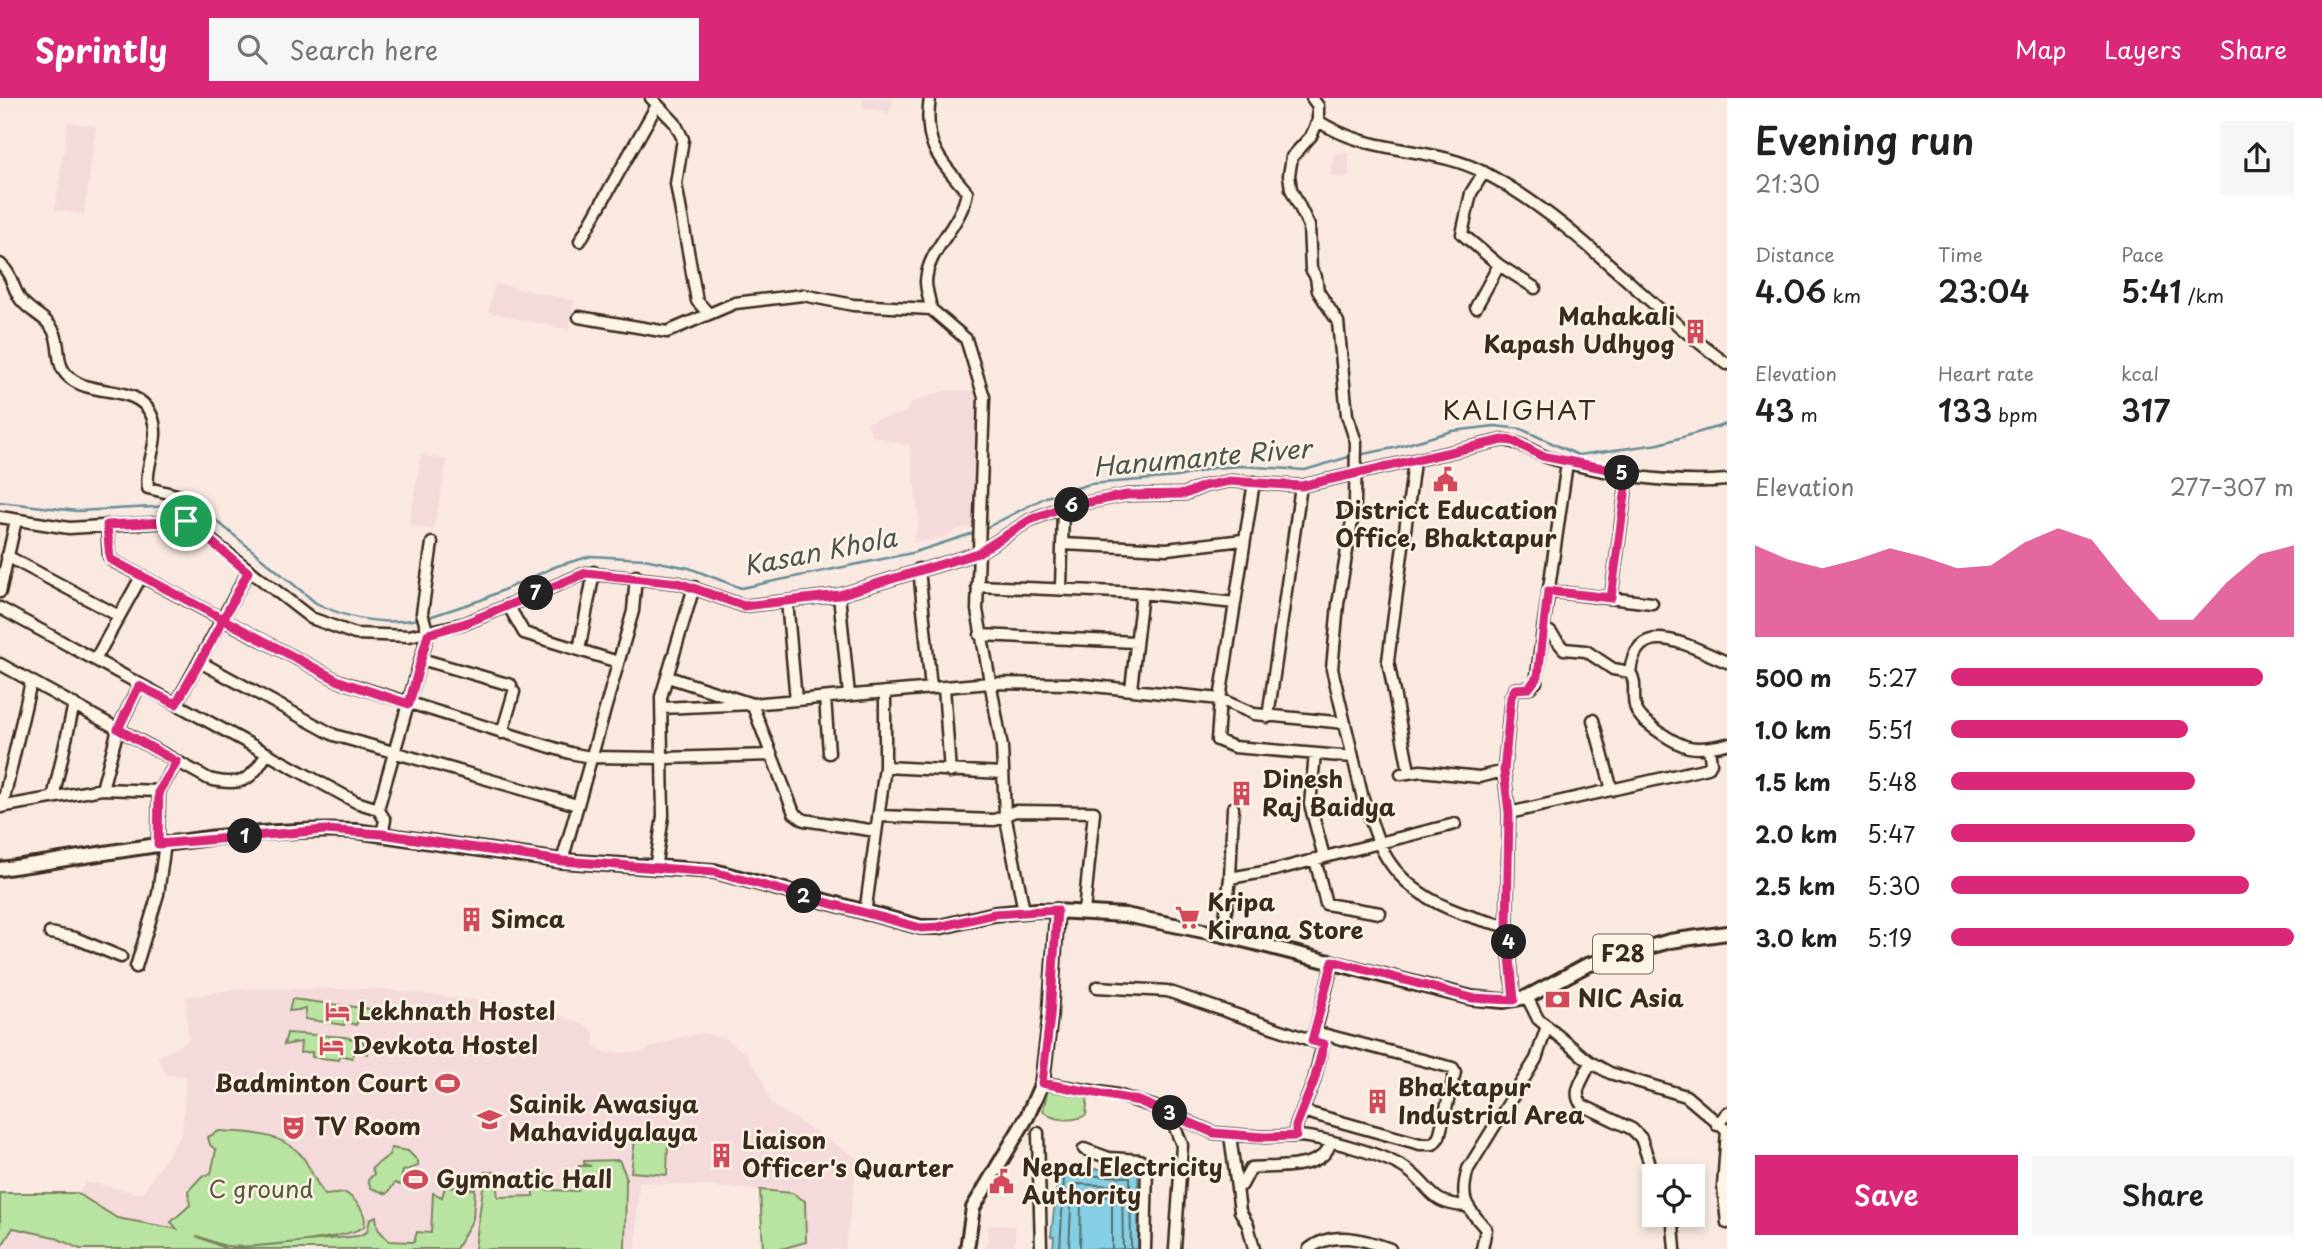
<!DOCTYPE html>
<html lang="en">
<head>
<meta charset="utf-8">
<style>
  body { margin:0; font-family:"Playpen Sans",sans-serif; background:#f6f6f6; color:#202124; height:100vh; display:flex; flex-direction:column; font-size:26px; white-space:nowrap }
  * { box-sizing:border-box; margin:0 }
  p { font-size:23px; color:#757577 }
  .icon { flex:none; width:38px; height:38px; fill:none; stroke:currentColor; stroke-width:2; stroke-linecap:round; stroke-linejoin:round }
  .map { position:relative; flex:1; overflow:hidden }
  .details { display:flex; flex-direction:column; background:#fff; width:595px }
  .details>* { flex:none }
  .buttons { position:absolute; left:1642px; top:1066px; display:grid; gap:14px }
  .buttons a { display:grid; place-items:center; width:63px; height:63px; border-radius:0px; background:#fff; box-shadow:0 4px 10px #0003; font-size:35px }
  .pin { position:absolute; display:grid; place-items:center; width:60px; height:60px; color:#fff; margin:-30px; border:4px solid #fff; border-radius:50%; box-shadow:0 2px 7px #0007 }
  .km { position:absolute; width:35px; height:35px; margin:-18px; border-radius:50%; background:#222; color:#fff; font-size:19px; line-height:35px; text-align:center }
  .round { display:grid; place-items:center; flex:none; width:74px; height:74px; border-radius:0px; background:#f6f6f6 }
  .headline { display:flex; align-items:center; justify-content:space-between; height:119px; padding:0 28px }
  h1 { font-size:38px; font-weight:600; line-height:52px }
  .stats { display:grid; grid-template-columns:repeat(3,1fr); gap:10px; height:119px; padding:7px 28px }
  .stats div { display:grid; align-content:center }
  .stats b { font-size:30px; font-weight:600 }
  .stats small { font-size:19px; font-weight:400 }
  .stats p { font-size:19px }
  .chart { height:196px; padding:14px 28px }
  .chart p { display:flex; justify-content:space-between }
  .chart svg { width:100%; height:126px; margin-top:7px; fill:#db2777; opacity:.7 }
  .cta { display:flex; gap:14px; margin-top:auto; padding:14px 28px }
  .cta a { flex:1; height:80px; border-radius:0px; background:#db2777; color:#fff; font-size:28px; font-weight:600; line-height:80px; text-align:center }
  .cta a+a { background:#f6f6f6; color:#202124 }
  ul { padding:0 28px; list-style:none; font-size:23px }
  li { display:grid; grid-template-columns:112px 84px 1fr; align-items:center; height:52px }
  li i { height:18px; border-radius:9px; background:#db2777 }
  header { display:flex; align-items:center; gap:42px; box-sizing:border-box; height:98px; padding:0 35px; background:#db2777; color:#fff }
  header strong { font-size:33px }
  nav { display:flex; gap:38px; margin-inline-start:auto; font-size:24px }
  .search { width:490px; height:63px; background:#f6f6f6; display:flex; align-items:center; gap:18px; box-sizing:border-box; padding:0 24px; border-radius:0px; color:#757577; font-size:26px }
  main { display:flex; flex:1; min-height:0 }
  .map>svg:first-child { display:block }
  .built { fill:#f5dadc }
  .green { fill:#b8e3a0; stroke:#7a865f; stroke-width:2 }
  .water { fill:#84cfe4; stroke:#678d95; stroke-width:2 }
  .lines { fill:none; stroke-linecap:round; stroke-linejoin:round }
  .shore { stroke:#586c6d; stroke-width:2 }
  .stream { stroke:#678d95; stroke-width:2.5 }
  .minor-casing { stroke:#3b2a1e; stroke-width:15 }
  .major-casing { stroke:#3b2a1e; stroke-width:18 }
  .minor { stroke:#fcf5e5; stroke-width:10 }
  .major { stroke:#fcf5e5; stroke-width:12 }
  .route-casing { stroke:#fff; stroke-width:14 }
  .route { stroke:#db2777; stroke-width:9 }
  .labels { text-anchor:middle; stroke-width:5; stroke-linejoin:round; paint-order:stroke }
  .shield { fill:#fcf5e5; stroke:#75675a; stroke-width:2 }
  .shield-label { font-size:23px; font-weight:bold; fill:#3b2a1e }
  .poi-label { font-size:24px; font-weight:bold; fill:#3b2a1e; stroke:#fcf5e5; text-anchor:start }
  .park-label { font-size:24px; fill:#5a583e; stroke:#fcf5e5 }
  .neighbourhood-label { font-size:26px; letter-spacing:2px; fill:#3b2a1e; stroke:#fcf5e5 }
  .water-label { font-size:26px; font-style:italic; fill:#4d5350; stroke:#fcf5e5 }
</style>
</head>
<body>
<header>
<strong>Sprintly</strong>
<div class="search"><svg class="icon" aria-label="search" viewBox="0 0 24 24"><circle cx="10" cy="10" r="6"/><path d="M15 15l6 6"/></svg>Search here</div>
<nav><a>Map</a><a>Layers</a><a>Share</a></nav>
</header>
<main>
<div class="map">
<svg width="1727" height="1151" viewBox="0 0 1727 1151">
  <rect width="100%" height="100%" fill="#f9e9e1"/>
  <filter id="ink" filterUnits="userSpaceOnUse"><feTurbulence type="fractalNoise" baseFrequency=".0143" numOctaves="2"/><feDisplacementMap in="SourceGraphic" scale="14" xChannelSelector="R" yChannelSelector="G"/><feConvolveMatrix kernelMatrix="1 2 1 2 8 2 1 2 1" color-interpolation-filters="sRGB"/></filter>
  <g filter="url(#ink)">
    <path class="built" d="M863,0h30l-3,15 -29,-5z
      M68,24l28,4 -12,88 -29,-4z
      M1334,55h15v24h-19z
      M495,185l80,18 -6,29 -81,-18z
      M947,292l31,1 -2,136 -16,1 -18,10 -29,5 6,-23 -9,-74 -38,-10 -5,-14 39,-10 6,-10z
      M421,357l26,5 -13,70 -25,-5z
      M241,891h143l160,20 43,17 7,6v16l16,5 32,-1 32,-13 27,-6 24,5 21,16 16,24 10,27 86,53 -13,91h-82l-4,-59 -120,-8 -3,67h-633l10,-20 39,9 34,-56 56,12 40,-61 4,-57 -20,-1 -8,-18 30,-16 -2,-44z
      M988,1127l27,1v23h-28z"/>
    <path class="green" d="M292,901l78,10 1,11 -11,-4 -4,9 -11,-4 -1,4 -39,-6 1,-10 -17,2z
      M287,935l58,4 19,5v5h4l-1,7 -11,-5 -4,9 -12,-3 -1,5 -27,-3v-5l-12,1 1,-11 -17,3z
      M1048,990l40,5 -2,22c-12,7 -33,6 -43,-4z
      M219,1033c28,1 64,2 83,25 9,12 13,27 23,39l21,-2c12,9 22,20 18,34 -20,12 -113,22 -137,19 -10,-1 -21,-8 -31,-10l31,13 131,-13 9,-4 3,-13 6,-3 2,13 11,12 25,1 3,-10 14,1 2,-40 9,4 3,-10 30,2 -2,30 -17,30h-376l-26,-12 -41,-9 -13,21v-56h77l40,25 60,11 -6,-7 19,-17 -2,-14 14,-15 9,-2 5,-24 -6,-5 -2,-8z
      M635,1041l33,2 -1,34 -36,-3z
      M391,1050l17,3 10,10v5l-15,5 -3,14 -5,-2 -8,11 -16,-6 -3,-8 6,-6 -2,-6 17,-13z
      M619,1062l7,16 -1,73h-150l10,-77h10l3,25 35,-1v-18l12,-4 1,16 32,1 1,-25h12l-7,-2v-3z
      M760,1092l32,3 13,8 1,41 -25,7h-18z"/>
    <path class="water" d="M1059,1070l79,2v79h-85l1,-12 -3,-1z"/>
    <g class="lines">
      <path class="shore" d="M1060,1151l4,-71 3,-3 63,2 1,72
        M1069,1151l3,-62 3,-3 47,2 1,63
        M1080,1151l1,-52 4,-2 27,2v52"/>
      <path class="stream" d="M1358,357l36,-7 58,-17 43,-5 26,3 57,26 81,-11 68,-20
        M0,404l77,9 114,-6 21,12 104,86c33,17 67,22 104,16
        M984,431l62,-32 44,-13 88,-7 35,-9 28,-2 64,4 47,-14
        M426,520l55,-18 76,-34 34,-10 53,3 45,9 52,20 171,-35 65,-21"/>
      <defs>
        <path id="minor" d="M651,0l24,25 8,16 -7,45 21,117 11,12
          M930,0c-7,46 8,60 37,94 -6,35 -40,57 -41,90 0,8 4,19 5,27
          M1312,0l6,8v15c54,35 114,24 167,52 91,48 159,131 242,191
          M1484,74l-13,21 -9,41 37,31 36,23
          M580,143l77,-136
          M0,166c12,9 12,24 21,36 10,13 28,18 34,34 6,16 0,32 15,44 23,19 67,6 81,36 12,25 -7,50 -3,74l33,8 5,5v20
          M1476,209l23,-42
          M579,219l88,15 68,-29 68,-8 50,10 78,4 35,30 18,58 -7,213 25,137 3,67 19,97
          M1254,384l-34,217 -3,41 17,7 119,10
          M0,419l69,11 117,-7 125,97 44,16 54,2 57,-13 120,-50 93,10 65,23 95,-11 139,-42 52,-33 33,-13 64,-12 58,-1 19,-8 26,-5 71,5 202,-46c18,1 33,15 50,19 55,15 117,26 174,21
          M107,427l2,31 4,5 226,120 231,72 20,4 73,1 109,-3
          M1062,446l105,5 76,-9
          M7,458l112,60
          M919,471l12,119
          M977,488l165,7 93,10
          M1061,491l2,-82
          M1548,493l104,12
          M0,494l16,-72
          M839,497l10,100
          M1611,500l17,-125
          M787,503l9,99
          M508,507l16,28 94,29
          M0,510l356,194 22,7
          M1543,532l24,-167
          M980,537l156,7
          M579,552l15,-78
          M421,561l90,26
          M95,562l46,-83
          M200,564l134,73 243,70
          M0,566l209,115c33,8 42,2 58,-26
          M1630,574c7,-59 62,-24 97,-10
          M668,579l84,27 42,109 10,7 72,11
          M944,589l6,85
          M1131,591l11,-96
          M825,600l4,55
          M176,606l72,-132
          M661,610l91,-4 238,-21 84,1 146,15 34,15 91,9
          M1268,619l33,-231
          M1593,622l19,70
          M502,635l12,-41
          M1315,656l-5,50 14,53
          M885,669l118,6
          M1409,673l-21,-110 26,-199
          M1401,676l20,-3 58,6 25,-6
          M102,691l16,-60 21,-43
          M53,700l21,-94
          M0,709l102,-18 57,2
          M2,709l29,-125
          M1509,715l199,-45 3,-5 -2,-15
          M878,718l117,4 20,-9 79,1 -10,100
          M1455,726l-76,19c22,52 76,72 128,83l7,74
          M382,736l3,-14 -7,-11 50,-175 -6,-21 10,-70
          M158,746l1,-53 18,-29
          M1315,761l11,45 54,9
          M562,763l71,-250 3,-35
          M655,771l8,-53 -2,-119 33,-110
          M1230,780l45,-8 104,-27 -16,-44 -31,-130 6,-65 17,-101 1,-61 -9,-27 -9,-93 -20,-31 -2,-14 -5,-8 -2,-43 -18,-37 -2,-14 3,-18 19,-21 7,-15
          M865,816l20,-147v-75
          M1507,828l2,-113 -5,-42 7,-74 4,-8 14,-1 7,-6 7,-52 7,2 14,17 22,2 27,18 17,3c8,12 1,24 6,37 3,9 12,14 19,20 28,20 38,23 72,15
          M50,835l25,5 46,19
          M1223,837l7,-57 3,-70
          M136,869l22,-73 7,-51
          M1097,889l70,4 146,50
          M1527,899l11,22 52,43c-4,15 -20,29 -8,43l50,24 9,9 13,38
          M1590,964l20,11 76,23 40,34
          M1042,985l75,12 38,12 59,26 50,4 32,-1v-10l18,-45 9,-37 -10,-3 20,-80
          M1302,1013l118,33h13l6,-7 16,-65 -2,-4 -138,-36
          M1169,1015l13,32 -7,104
          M1717,1027l10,-12
          M1727,1032l-4,56 4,37
          M1038,1035l3,116
          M1230,1037l10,76 8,14 6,24
          M1296,1038c27,1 91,19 113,35 25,19 19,32 57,35
          M1084,1051l25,9 31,2 7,7 -2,82
          M1237,1089l5,-2 9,-17c23,-2 73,3 79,-25
          M1672,1116l3,35
          M1309,1151c23,-19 55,-10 81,0
          M1482,1151l4,-20c-20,-23 -27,-29 -18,-60l68,-110 11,-33"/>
        <path id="major" d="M0,771c118,-16 236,-43 356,-38l206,30 152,10 207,56h18l55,-13 44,-4 87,5 98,20 249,63 32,3 23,-4 60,-32 83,-24 57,-8
          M967,1151l6,-41 54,-91 15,-34 8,-66 7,-107"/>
      </defs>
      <use href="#minor" class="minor-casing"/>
      <use href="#major" class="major-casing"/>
      <use href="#minor" class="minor"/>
      <use href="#major" class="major"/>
    </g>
  </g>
  <g class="lines" filter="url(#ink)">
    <defs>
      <path id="route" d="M186,423l62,51c-23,45 -47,89 -72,132l-37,-18 -21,43 59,33 -18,29 -1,53 167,-14 57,4 180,27 152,11 207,56 18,-1 55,-13 63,-4 -7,107 -8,66 97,18 75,32 50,4 32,-1v-10l18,-45 10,-37 -12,-3 21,-80 139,37 42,2 -7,-74 2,-113 -5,-42 7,-74 4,-8 14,-1 9,-12 10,-85 63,7 17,-125 -86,-17 -29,-15 -10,-1 -202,46 -71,-5 -26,5 -19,8 -58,1 -64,12 -33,13 -52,33 -139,42 -95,11 -65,-23 -93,-10 -120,50 -38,11 -19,70 -70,-23 -229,-122 -3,-34 79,-4"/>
    </defs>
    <use href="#route" class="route-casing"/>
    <use href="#route" class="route"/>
  </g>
  <defs>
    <symbol id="building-bare" viewBox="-9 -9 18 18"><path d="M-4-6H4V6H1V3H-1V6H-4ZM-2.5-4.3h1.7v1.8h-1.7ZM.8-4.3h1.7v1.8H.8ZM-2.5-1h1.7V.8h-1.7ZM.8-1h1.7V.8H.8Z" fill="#d1495b" stroke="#fcf5e5" stroke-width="2.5" paint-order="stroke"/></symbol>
    <symbol id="civic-bare" viewBox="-9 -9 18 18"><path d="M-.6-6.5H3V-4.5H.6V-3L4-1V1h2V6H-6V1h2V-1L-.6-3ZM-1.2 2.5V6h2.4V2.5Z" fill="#d1495b" stroke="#fcf5e5" stroke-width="2.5" paint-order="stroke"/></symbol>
    <symbol id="supermarket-bare" viewBox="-9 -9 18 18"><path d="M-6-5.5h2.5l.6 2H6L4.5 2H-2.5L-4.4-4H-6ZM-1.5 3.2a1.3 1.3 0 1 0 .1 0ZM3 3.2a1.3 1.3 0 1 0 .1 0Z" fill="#d1495b" stroke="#fcf5e5" stroke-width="2.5" paint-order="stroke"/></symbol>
    <symbol id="bank-bare" viewBox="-9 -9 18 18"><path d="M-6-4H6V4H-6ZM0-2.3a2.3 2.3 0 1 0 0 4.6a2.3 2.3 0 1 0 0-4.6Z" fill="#d1495b" stroke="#fcf5e5" stroke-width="2.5" paint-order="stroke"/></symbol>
    <symbol id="hotel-bare" viewBox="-9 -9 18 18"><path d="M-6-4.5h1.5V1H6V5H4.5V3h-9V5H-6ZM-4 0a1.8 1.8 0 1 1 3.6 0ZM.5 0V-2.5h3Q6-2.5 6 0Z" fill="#d1495b" stroke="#fcf5e5" stroke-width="2.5" paint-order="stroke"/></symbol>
    <symbol id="stadium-bare" viewBox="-9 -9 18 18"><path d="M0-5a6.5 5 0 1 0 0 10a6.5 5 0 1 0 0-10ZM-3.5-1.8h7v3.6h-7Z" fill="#d1495b" stroke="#fcf5e5" stroke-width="2.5" paint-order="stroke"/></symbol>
    <symbol id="school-bare" viewBox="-9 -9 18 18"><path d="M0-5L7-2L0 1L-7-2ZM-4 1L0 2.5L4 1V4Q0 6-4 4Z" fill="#d1495b" stroke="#fcf5e5" stroke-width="2.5" paint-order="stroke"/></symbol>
    <symbol id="theatre-bare" viewBox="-9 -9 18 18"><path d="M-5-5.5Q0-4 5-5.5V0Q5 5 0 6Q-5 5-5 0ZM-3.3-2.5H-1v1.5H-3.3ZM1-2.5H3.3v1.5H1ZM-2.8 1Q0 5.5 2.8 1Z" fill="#d1495b" stroke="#fcf5e5" stroke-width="2.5" paint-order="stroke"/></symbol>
  </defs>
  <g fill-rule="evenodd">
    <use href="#building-bare" x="1678" y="216" width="35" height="35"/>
    <use href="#civic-bare" x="1428" y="364" width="35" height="35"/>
    <use href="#building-bare" x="1224" y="678" width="35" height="35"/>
    <use href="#supermarket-bare" x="1170" y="802" width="35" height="35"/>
    <use href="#building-bare" x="454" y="804" width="35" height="35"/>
    <use href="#bank-bare" x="1540" y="884" width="35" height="35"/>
    <use href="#hotel-bare" x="320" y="896" width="35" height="35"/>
    <use href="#hotel-bare" x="314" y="930" width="35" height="35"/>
    <use href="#stadium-bare" x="430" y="968" width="35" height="35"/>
    <use href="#building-bare" x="1360" y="986" width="35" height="35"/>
    <use href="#school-bare" x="472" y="1004" width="35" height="35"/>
    <use href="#theatre-bare" x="276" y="1012" width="35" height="35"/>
    <use href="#building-bare" x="704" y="1040" width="35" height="35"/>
    <use href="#stadium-bare" x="398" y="1064" width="35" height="35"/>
    <use href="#civic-bare" x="984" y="1066" width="35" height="35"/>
  </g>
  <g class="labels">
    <rect class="shield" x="1593" y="836.5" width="60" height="39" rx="5"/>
    <g class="shield-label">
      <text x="1623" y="864">F28</text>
    </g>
    <g class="poi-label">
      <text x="1675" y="227" text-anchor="end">Mahakali<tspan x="1675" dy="28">Kapash Udhyog</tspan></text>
      <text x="1446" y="421" text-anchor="middle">District Education<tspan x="1446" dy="28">Office, Bhaktapur</tspan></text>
      <text x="1262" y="690">Dinesh<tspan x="1262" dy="28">Raj Baidya</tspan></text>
      <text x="1207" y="813">Kripa<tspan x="1207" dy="28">Kirana Store</tspan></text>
      <text x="491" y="830">Simca</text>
      <text x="1578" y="909">NIC Asia</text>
      <text x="358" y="922">Lekhnath Hostel</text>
      <text x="352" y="956">Devkota Hostel</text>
      <text x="428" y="994" text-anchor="end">Badminton Court</text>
      <text x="1398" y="998">Bhaktapur<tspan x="1398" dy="28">Industrial Area</tspan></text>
      <text x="509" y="1015">Sainik Awasiya<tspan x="509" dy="28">Mahavidyalaya</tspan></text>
      <text x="314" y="1037">TV Room</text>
      <text x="742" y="1051">Liaison<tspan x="742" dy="28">Officer's Quarter</tspan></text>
      <text x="1022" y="1078">Nepal Electricity<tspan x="1022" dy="28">Authority</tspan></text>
      <text x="436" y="1090">Gymnatic Hall</text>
    </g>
    <g class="park-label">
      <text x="261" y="1100">C ground</text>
    </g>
    <g class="neighbourhood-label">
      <text x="1520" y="322">KALIGHAT</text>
    </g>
    <g class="water-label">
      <text transform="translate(1202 360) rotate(-5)" y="9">Hanumante River</text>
      <text transform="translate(820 454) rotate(-11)" y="9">Kasan Khola</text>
    </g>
  </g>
</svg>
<div class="buttons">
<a><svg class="icon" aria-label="locate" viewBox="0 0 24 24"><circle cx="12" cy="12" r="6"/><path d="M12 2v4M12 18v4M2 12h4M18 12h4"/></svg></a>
</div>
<div class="pin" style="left:186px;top:423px;background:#1e9e55"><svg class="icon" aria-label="arrive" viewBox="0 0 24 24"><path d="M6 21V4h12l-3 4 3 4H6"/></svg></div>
<b class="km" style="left:245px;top:738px">1</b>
<b class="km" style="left:804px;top:798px">2</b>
<b class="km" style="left:1170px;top:1015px">3</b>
<b class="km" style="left:1509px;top:844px">4</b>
<b class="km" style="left:1622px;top:375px">5</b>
<b class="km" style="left:1072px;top:407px">6</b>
<b class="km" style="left:536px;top:495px">7</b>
</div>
<section class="details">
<div class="headline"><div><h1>Evening run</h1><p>21:30</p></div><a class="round"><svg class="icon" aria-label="share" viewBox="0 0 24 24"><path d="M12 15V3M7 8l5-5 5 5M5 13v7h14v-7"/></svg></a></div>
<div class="stats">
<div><p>Distance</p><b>4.06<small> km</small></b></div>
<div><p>Time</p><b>23:04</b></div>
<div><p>Pace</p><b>5:41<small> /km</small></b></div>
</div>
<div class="stats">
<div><p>Elevation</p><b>43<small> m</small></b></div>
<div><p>Heart rate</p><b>133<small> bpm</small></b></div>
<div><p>kcal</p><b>317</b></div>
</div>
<div class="chart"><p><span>Elevation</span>277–307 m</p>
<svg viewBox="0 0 160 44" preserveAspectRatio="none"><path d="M0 44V12L10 17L20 20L30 17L40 13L50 16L60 20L70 19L80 11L90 6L100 10L110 25L120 38L130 38L140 25L150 15L160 12V44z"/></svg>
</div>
<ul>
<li><b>500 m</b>5:27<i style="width:91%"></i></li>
<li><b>1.0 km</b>5:51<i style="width:69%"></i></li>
<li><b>1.5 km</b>5:48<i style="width:71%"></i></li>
<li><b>2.0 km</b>5:47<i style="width:71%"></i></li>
<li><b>2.5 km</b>5:30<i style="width:87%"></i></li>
<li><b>3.0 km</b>5:19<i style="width:100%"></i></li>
</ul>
<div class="cta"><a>Save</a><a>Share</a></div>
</section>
</main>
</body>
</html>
